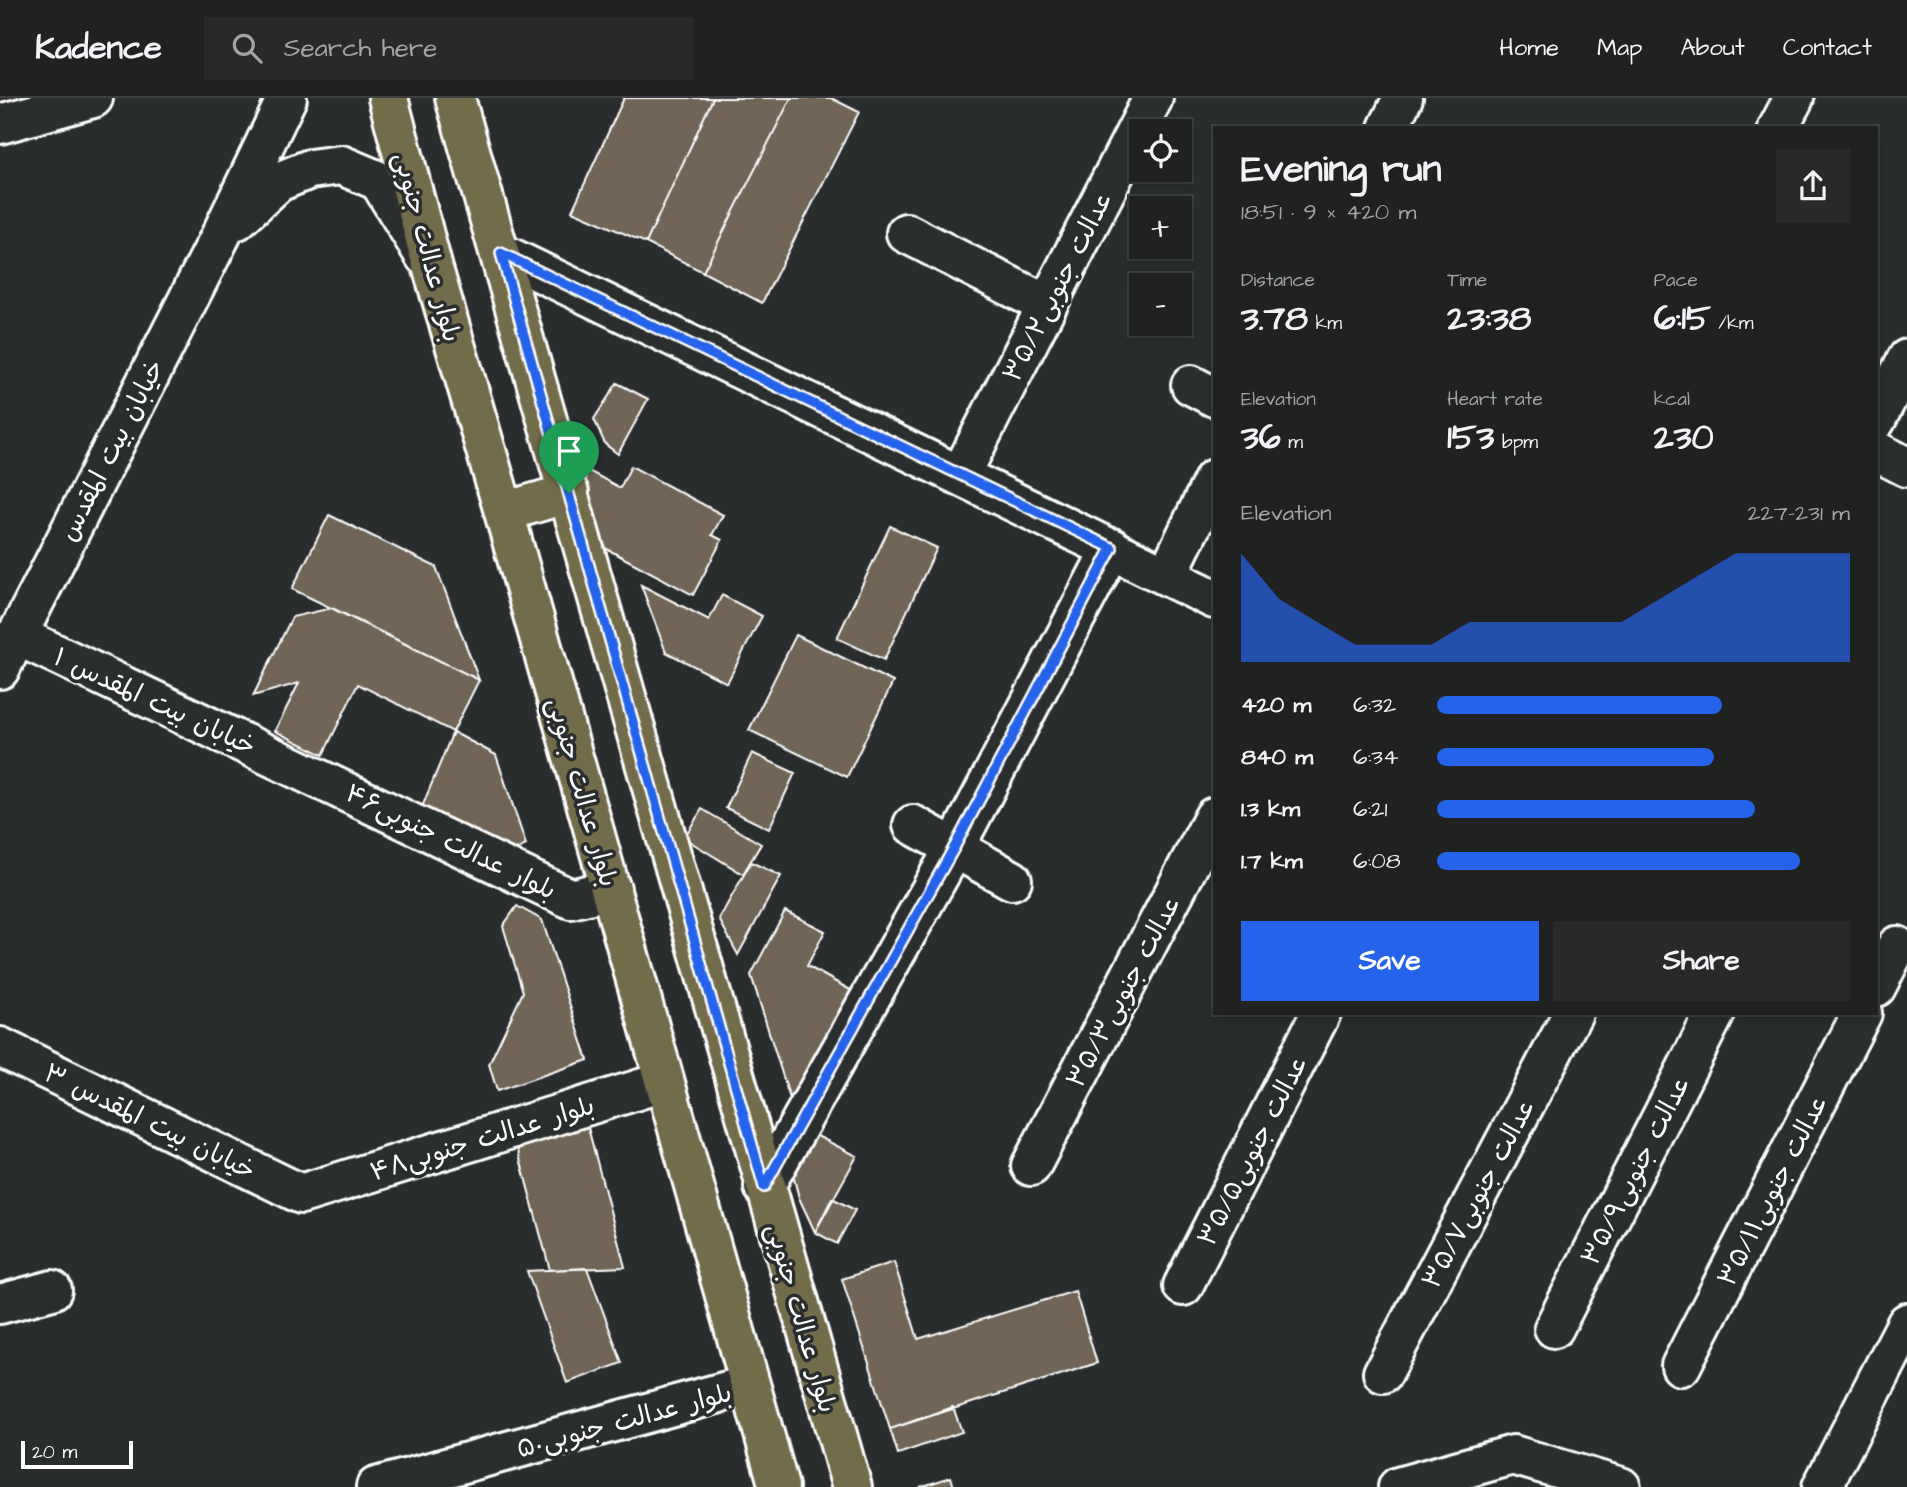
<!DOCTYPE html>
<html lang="en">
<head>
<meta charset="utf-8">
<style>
  body { margin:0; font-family:"Architects Daughter","Playpen Sans Arabic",sans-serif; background:#282a2a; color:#f1f3f6; height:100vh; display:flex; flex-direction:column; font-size:26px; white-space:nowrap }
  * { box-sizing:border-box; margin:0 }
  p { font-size:23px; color:#a2a4a5 }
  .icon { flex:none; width:38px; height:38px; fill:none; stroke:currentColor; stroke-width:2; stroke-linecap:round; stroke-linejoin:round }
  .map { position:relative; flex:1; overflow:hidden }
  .details { position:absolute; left:1213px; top:28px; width:665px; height:889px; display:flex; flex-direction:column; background:#202222; border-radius:0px; box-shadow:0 4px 10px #0003,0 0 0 2px #3d3f40 }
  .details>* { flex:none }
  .controls { position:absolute; left:1129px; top:21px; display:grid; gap:14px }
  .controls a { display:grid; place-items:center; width:63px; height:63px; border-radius:0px; background:#202222; box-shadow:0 4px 10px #0003,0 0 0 2px #3d3f40; font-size:35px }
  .scale { position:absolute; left:21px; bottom:18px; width:112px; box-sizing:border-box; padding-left:7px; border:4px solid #fff; border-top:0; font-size:19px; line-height:24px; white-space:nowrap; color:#fff; -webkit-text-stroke:5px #2a2d2e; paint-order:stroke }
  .pin { position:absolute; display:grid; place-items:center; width:60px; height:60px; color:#fff; margin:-72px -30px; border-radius:50% 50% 50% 0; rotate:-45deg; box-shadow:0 0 7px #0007 }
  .pin .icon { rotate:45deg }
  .round { display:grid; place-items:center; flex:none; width:74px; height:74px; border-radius:0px; background:#282a2a }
  .headline { display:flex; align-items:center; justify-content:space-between; height:119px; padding:0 28px }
  h1 { font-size:38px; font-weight:800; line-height:52px }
  .stats { display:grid; grid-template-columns:repeat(3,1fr); gap:10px; height:119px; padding:7px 28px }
  .stats div { display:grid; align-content:center }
  .stats b { font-size:35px; font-weight:800 }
  .stats small { font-size:19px; font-weight:400 }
  .stats p { font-size:19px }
  .chart { height:196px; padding:14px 28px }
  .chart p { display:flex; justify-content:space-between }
  .chart svg { width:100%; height:126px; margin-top:7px; fill:#2563eb; opacity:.7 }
  .button { display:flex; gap:14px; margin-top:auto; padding:14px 28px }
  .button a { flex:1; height:80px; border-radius:0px; background:#2563eb; color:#fff; font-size:28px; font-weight:800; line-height:80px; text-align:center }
  .button a+a { background:#282a2a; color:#f1f3f6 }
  ul { padding:0 28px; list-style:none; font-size:23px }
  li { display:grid; grid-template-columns:112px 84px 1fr; align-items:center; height:52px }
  li i { height:18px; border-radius:9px; background:#2563eb }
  header { display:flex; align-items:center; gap:42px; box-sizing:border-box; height:98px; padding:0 35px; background:#202222; border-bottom:2px solid #3d3f40 }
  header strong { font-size:33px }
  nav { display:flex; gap:38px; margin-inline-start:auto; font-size:24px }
  .search { width:490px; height:63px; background:#282a2a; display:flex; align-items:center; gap:18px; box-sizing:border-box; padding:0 24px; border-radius:0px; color:#a2a4a5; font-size:26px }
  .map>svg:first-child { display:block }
  .building { fill:#6f6556; stroke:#fff; stroke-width:2 }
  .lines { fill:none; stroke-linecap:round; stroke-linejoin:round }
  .minor-casing { stroke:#fff; stroke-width:44 }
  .major-casing { stroke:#fff; stroke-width:44 }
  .minor { stroke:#2a2d2e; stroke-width:38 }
  .major { stroke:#726c4b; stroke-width:38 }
  .route-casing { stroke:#fff; stroke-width:14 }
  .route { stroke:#2563eb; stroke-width:9 }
  .labels { text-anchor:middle; stroke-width:7; stroke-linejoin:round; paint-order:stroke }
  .street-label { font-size:26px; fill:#fff; stroke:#2a2d2e }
</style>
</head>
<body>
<header>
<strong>Kadence</strong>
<div class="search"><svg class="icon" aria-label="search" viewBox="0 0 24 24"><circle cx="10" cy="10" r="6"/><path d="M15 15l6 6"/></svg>Search here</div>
<nav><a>Home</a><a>Map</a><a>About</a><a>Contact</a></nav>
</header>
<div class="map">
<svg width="1907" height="1389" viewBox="0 0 1907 1389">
  <rect width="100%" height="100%" fill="#2a2d2e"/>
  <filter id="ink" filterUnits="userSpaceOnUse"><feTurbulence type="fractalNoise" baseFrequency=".0143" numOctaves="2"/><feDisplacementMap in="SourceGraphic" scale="14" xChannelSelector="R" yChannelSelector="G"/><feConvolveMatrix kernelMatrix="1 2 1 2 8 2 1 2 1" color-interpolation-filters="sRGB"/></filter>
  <g filter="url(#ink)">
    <path class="building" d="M624,0h89l-67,145 -74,-32z
      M713,0h78l-88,174 -57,-29z
      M791,0h40l28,14 -97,191 -59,-31z
      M617,285l31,16 -30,55 -13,-10 -11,-25z
      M572,364l48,26 11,-22 92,49 -11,20 10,5 -29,55 -103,-55z
      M329,417l107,52 43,113 -187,-91z
      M890,428l47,22 -53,112 -47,-22z
      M641,487l68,35 13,-25 40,21 -35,67 -61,-31z
      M332,510l147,72 -26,52 -95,-48 -35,71 -48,-24 24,-48 -46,13 39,-79z
      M796,537l97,47 -46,95 -98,-47z
      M453,634l43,23 30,90 -8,4 -15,-1 -81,-41z
      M752,655l43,20 -26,56 -43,-21z
      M702,711l59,35 -18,30 -59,-36z
      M751,764l30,14 -43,79 -19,-36z
      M517,808l25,14 46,140 -91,31 -8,-27 34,-72 -20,-66z
      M785,813l40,20 -18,35 47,26 -63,110 -40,-127z
      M586,1022l39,147 -75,3 -35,-130z
      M809,1034l48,24 -42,76 -16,-34 -8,-31z
      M832,1100l23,12 -18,34 -22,-12z
      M894,1164l24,77 157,-48 22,72 -207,66 -48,-150z
      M587,1170l35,95 -55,20 -40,-112z
      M953,1309l9,25 -64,22 -8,-25z
      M951,1379l3,10h-34z"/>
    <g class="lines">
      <defs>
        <path id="minor" d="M0,26l93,-26
          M1388,30l15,-30
          M1778,30l16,-30
          M237,122l41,-38 32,-13 31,-4 38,16 46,75
          M906,135l141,72
          M501,155l713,346
          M1191,287l23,12
          M1876,322l31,-61
          M1876,353l31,16
          M961,376l192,-376
          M1167,477l47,-96
          M16,537l555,264 40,-10
          M0,571l222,-436 65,-135
          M913,727l99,55
          M1876,889l21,-41
          M0,949l301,147 362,-112
          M1031,1068l183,-349
          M764,1089l191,-340 157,-299
          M1183,1188l138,-273
          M0,1206l52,-14
          M1554,1230l161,-315
          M1681,1268l181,-353
          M1383,1275l190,-360
          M376,1389l373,-102
          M1398,1389l115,-32 108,32
          M1822,1389l85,-164"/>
        <path id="major" d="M388,0l45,171 71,243 275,975
          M455,0l397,1389
          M504,414l65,-19"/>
      </defs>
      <use href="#minor" class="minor-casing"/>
      <use href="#major" class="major-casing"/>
      <use href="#minor" class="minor"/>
      <use href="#major" class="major"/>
    </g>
  </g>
  <g class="lines" filter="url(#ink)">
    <defs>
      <path id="route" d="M501,155l611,295 -157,298 -191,341z"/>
    </defs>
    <use href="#route" class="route-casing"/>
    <use href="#route" class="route"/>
  </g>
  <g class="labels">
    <g class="street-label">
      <text transform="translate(428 149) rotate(75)" y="9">بلوار عدالت جنوبی</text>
      <text transform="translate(1057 188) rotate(-63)" y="9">عدالت جنوبی۳۵/۲</text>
      <text transform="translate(111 352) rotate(-63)" y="9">خیابان بیت المقدس</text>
      <text transform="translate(155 603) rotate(25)" y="9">خیابان بیت المقدس ۱</text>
      <text transform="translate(583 694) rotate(74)" y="9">بلوار عدالت جنوبی</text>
      <text transform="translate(451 743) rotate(26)" y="9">بلوار عدالت جنوبی۴۶</text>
      <text transform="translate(1123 893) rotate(-62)" y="9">عدالت جنوبی۳۵/۳</text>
      <text transform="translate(150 1023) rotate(26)" y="9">خیابان بیت المقدس ۳</text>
      <text transform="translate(482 1040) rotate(-17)" y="9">بلوار عدالت جنوبی۴۸</text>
      <text transform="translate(1252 1052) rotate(-63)" y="9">عدالت جنوبی۳۵/۵</text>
      <text transform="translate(1635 1072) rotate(-63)" y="9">عدالت جنوبی۳۵/۹</text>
      <text transform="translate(1772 1092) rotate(-63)" y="9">عدالت جنوبی۳۵/۱۱</text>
      <text transform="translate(1478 1095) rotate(-62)" y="9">عدالت جنوبی۳۵/۷</text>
      <text transform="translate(802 1220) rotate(74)" y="9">بلوار عدالت جنوبی</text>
      <text transform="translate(624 1322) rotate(-15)" y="9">بلوار عدالت جنوبی۵۰</text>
    </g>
  </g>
</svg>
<div class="controls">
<a><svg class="icon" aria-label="locate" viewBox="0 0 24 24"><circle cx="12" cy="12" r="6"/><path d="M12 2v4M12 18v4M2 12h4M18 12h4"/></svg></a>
<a>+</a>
<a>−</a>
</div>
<div class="scale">20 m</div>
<div class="pin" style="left:569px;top:395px;background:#1e9e55"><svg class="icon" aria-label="arrive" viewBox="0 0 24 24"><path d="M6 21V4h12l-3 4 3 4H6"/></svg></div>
<section class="details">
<div class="headline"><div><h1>Evening run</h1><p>18:51 · 9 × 420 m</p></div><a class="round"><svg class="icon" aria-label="share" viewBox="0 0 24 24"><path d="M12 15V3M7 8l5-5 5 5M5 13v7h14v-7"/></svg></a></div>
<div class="stats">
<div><p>Distance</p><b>3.78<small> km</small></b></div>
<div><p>Time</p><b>23:38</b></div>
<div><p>Pace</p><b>6:15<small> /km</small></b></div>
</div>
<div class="stats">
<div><p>Elevation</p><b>36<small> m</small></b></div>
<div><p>Heart rate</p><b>153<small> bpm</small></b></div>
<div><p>kcal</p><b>230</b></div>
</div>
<div class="chart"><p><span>Elevation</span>227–231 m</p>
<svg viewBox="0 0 160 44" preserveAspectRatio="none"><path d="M0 44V6L10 22L20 30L30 38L40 38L50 38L60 30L70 30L80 30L90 30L100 30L110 22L120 14L130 6L140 6L150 6L160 6V44z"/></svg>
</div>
<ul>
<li><b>420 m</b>6:32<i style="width:69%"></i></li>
<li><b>840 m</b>6:34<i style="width:67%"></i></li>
<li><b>1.3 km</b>6:21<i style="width:77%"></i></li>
<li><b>1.7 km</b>6:08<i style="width:88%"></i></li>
</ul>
<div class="button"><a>Save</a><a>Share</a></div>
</section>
</div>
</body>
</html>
